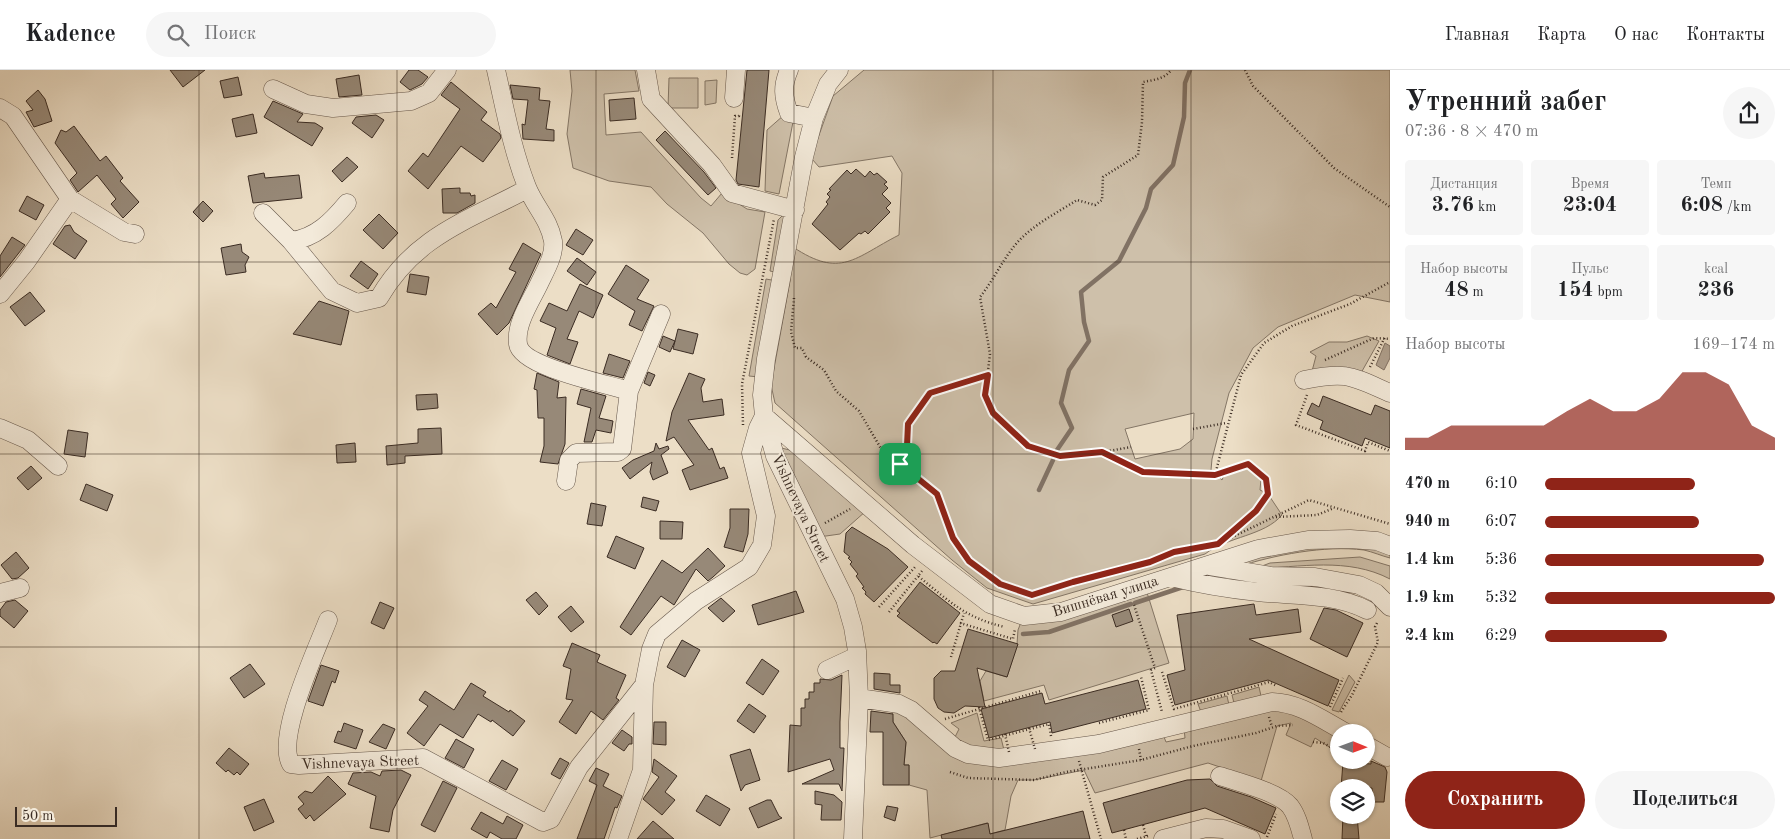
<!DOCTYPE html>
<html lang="ru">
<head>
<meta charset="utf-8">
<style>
  body { margin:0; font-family:"Old Standard TT",serif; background:#f6f6f6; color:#202124; height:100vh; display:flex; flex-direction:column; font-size:19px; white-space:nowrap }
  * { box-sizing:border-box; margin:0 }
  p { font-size:16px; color:#757577 }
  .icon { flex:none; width:28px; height:28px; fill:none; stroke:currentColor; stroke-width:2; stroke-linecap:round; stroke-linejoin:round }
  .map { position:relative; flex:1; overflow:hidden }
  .sheet { display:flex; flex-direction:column; background:#fff; width:400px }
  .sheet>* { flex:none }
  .needle { width:32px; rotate:91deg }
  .buttons { position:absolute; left:1330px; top:654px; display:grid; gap:10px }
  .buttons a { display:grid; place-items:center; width:45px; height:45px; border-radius:50%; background:#fff; box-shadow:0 1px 4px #0004; font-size:25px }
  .scale { position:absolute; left:15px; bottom:12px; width:102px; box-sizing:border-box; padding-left:5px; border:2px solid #3b2c23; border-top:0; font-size:14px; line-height:18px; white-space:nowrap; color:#3b2c23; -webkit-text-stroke:4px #f3eada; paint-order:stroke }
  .pin { position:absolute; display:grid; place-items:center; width:42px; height:42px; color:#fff; margin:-21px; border-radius:10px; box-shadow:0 2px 8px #0006 }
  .round { display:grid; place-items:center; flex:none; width:52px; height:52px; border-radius:26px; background:#f6f6f6 }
  .overview { display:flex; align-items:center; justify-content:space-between; height:85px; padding:0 15px }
  h1 { font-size:28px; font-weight:600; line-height:38px }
  .stats { display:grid; grid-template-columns:repeat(3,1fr); gap:8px; height:85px; padding:5px 15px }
  .stats div { display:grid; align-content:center; border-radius:5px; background:#f6f6f6; text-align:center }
  .stats b { font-size:21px; font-weight:600 }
  .stats small { font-size:14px; font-weight:400 }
  .stats p { font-size:14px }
  .chart { height:140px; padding:10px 15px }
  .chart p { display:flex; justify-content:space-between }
  .chart svg { width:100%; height:90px; margin-top:5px; fill:#8f2418; opacity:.7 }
  .button { display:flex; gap:10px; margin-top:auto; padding:10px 15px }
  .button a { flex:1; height:58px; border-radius:30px; background:#8f2418; color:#fff; font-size:20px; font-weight:600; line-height:58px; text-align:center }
  .button a+a { background:#f6f6f6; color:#202124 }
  ul { padding:0 15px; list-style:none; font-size:16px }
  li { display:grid; grid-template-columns:80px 60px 1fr; align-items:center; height:38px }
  li i { height:12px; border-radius:6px; background:#8f2418 }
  header { display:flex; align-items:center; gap:30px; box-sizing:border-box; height:70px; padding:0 25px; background:#fff; border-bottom:1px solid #e0e0e0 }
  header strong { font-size:24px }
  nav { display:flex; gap:28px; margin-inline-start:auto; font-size:18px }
  .search { width:350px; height:45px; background:#f6f6f6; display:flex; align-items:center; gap:12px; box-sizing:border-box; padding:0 18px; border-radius:28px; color:#757577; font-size:19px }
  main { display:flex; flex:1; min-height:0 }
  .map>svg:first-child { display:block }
  .green { fill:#cec0aa; stroke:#847666; fill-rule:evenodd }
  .water { fill:#b0a18f; stroke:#817264 }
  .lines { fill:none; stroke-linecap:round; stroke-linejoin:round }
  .stream { stroke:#817264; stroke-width:4.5 }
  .building { fill:#978978; stroke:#3b2c23 }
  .minor-casing { stroke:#67584c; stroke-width:19 }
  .path { stroke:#3b2c23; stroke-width:2.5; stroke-dasharray:1 2.5; stroke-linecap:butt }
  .minor { stroke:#f3eada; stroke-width:18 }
  .path-bridge { stroke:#3b2c23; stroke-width:2.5; stroke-dasharray:1 2.5; stroke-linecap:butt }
  .route-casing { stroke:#fff; stroke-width:10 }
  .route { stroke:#8f2418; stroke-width:6 }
  .grid { fill:none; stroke:#3b2c23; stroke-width:1; stroke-opacity:0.55 }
  .labels { text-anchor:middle; stroke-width:4; stroke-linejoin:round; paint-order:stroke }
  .street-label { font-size:15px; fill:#3b2c23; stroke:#f3eada }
</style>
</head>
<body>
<header>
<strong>Kadence</strong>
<div class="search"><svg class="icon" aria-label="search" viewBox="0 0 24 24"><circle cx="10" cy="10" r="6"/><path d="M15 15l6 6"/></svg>Поиск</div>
<nav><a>Главная</a><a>Карта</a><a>О нас</a><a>Контакты</a></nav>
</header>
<main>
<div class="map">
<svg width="1390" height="769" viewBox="0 0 1390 769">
  <rect width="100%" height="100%" fill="#ecdec6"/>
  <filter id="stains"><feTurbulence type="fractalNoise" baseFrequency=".004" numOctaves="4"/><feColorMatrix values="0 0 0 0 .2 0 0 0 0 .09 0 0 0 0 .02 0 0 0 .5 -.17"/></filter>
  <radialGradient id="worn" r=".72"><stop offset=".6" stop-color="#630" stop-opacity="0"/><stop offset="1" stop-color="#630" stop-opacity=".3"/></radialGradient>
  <path class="green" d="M570,0h65l4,21 -35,3 2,41 35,-3 60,66 10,8 11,-13 25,16 18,3 -10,57 -8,6 -7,-2 -11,-9 -26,-31 -36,-29 -16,-17 -42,-6 -36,-13 -6,-34 5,-43z
    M864,0h526v232l-35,-7 -77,32 -25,21 -24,45 -17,66 -1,11 11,10 2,-5 24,-7 13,11 -1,11 8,4 14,21c-18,21 -53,21 -77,39l-172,50 -46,-16 -35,-28 -177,-157 -4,-18 19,-104 3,-34c48,32 61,11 106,-12l3,-62 -10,-17 -73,11 -7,-8 1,-7 20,-56zM1194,343l-1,26 -13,10 -45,10 -10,-30z
    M669,8h29v30h-30z
    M717,10l-1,23 -11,2v-24z
    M784,45l9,7 -14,72 -14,-3 2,-61z
    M785,143l-6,60 -9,-2 8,-51z
    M766,209l11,2 -18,96 -10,-1z
    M1367,266l12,5 -18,32 -50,2 5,-19 -6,-4 19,-10h18z
    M777,377l17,4 72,60 -26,23 -21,3z
    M1348,472l42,8v8c-8,-2 -17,-6 -26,-8 -39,-5 -90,5 -127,17l21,-14z
    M1360,487l30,9v13c-42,-22 -90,-12 -136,-10l16,-6z
    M1145,516l24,77 -120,37 -5,-15 -60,16 -4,-20 6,-10 21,6 10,-33 1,-14 5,-13z
    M1349,605l6,7 -16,30 -7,-2z
    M1259,617l2,9 -27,7 -2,-8z
    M1227,626l2,9 -28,7 -3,-8z
    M1274,635l65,28 -5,17 -19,-12 -4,9 -25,-12 5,-12 -14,3 -16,55 -53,-18 -113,30 -11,-23 -50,10h-16l-7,16 -6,34 -15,4 -3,-11 -57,15 -3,-48 -18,-5v-20h-5l2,-23 -13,-20 -1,-12 17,6 56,43 197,-27 4,10 19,-4 -1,-10z
    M977,643l7,28 17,-3 3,12 -34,-3 -16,-8 5,-10 -8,-6z"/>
  <path class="water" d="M1385,273l5,3v12l-6,12 -8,-5z"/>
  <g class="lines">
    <path class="stream" d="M1057,380l15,-22 -11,-25 8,-33 20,-29 -5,-19 -3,-30 38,-31 27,-53 5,-19 22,-24 11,-48 1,-34 5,-13
      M1039,420l14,-30
      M1135,533l48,-16
      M1023,564l26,-2 82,-28"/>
  </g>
  <path class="building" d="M170,0h35l-22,17z
    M409,0h9l10,7 -6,7 -12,6 -10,-8z
    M747,0h22l-10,117 -21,-3 -2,-4z
    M359,5l3,20 -23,2 -3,-18z
    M238,7l4,18 -18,3 -4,-17z
    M451,12l36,30 -6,8 19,14 1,4 -18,24 -22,-16 -33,43 -20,-18 15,-18 5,4 32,-48 -19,-14z
    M510,15l30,3 -1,12 11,1 -4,28 8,1v11l-31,-2 -1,-15 3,1 3,-25 -15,-1z
    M38,20l7,9 7,22 -18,6 -8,-15 7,-2 -7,-9z
    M634,28l2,21 -26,2 -1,-21z
    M273,31l30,13 -6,8 18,1 8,5 -11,18 -48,-29z
    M253,44l4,19 -21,4 -4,-18z
    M376,45l8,5 -12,18 -20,-15 4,-6z
    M74,56l26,35 6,-5 17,22 -3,3 19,21 -16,16 -12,-14 5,-5 -19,-24 -19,17 -8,-12 7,-7 -22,-30 6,-13 5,2z
    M665,61l39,41 12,16 -8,7 -52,-55z
    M347,87l11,10 -16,15 -10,-11z
    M856,99l9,8 5,-6 4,4 3,-2 10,9 -3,2 4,4 -6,6 9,9 -5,5 4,4 -22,22 -3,-3 -4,3 -2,-1 -19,17 -28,-26 16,-20 -2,-2 4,-5 -3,-3 4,-4 -2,-1 18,-19 4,4z
    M264,103l1,5 34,-3 3,23 -49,5 -5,-27z
    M460,118v5h10l1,3 4,-1v8l-18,10h-14l-1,-24z
    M27,126l17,9 -8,15 -17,-9z
    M203,131l10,10 -10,11 -10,-10z
    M379,144l19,19 -15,16 -20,-19z
    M70,155l4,7 13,9 -12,18 -22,-15 12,-18z
    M576,159l17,11 -10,15 -17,-10z
    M12,167l13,8 -25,32v-21z
    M523,173l18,11 -32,69 -12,12 -19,-21 13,-11 5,5 20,-36 -7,-3z
    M241,174l1,8 7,5 -4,8 1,7 -20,3 -5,-27z
    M577,188l19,14 -9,13 -20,-14z
    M361,191l17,13 -10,15 -18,-13z
    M626,195l23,15 -12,19 17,7 -12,25 -13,-6 6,-14 -27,-17z
    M410,204l19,3 -3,18 -19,-3z
    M580,214l23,11 -10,23 -14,-7 -12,28 11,3 -8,22 -23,-9 9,-27 -16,-7 9,-18 18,8z
    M30,222l15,19 -20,15 -15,-19z
    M319,231l30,10 -8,34 -48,-11z
    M678,259l20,5 -5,20 -20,-5z
    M663,266l12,5 -5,11 -11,-5z
    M609,284l21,7 -7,17 -20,-5z
    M648,302l7,3 -5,11 -6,-3z
    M537,303l22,9 -2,16 9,-1 -1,47 -7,20 -18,-2 4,-16v-28h-6l-1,-28 -3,-1z
    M689,303l16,6 -4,9 2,14 19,-3 2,16 -36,5 21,30 3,-2 8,21 4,-2 4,11 -38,12 -8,-20 12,-5 -20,-28 -8,4 6,-29z
    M581,319l25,7 -7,22 14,3 -2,12 -15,-3 -4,12h-8l7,-34 -14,-4z
    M437,324l1,14 -21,2 -1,-15z
    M1323,326l48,19 4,-10 15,6v37l-25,-10 -3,8 -42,-17 3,-8 -16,-7 5,-11 7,4z
    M441,358l1,26 -37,2v7l-18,2 -1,-19 32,-3v-14z
    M68,360l20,3 -3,24 -21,-3z
    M355,373l1,19 -19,1 -1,-18z
    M656,373l3,6 9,-3 1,3 -8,6 7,18 -15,7 -3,-8 2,-10 -22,17 -8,-11 11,-8 21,-9z
    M31,396l11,12 -14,12 -11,-12z
    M86,414l27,11 -6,16 -27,-11z
    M643,427l16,4 -3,10 -15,-4z
    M591,433l15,3 -4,20 -15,-2z
    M730,439h19l-1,25 -5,18 -19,-5 6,-19z
    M660,451l23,1 -1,17h-22z
    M852,457l36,22 20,18 -34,35 -9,-8 1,-2 -4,-4 2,-1 -8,-11 2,-2 -8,-10 2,-2 -4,-4 2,-1 -6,-5 2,-19z
    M616,466l28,12 -9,21 -28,-12z
    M708,478l17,18 -12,11 -5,4 -12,-12 -22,36 -13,-9 -30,39 -11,-8 42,-67 20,13z
    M16,482l13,16 -11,10 -6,1 -11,-14z
    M920,512l40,31 -23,31 -3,-2 -1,1 -36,-27 3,-3 -3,-2z
    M796,521l8,21 -46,13 -6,-20z
    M536,522l12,14 -9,9 -13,-15z
    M721,528l14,13 -12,11 -15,-14z
    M15,530l13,11 -14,17 -14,-12v-6l6,-8z
    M380,532l14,6 -10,21 -13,-6z
    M1254,534l2,11 42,-6 3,23 -52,7 90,41 -11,26 -60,-26 -93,25 -8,-30 18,-5 -8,-55z
    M571,536l13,16 -13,10 -13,-15z
    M1324,538l12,2 27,13 -16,34 -37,-18z
    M1129,539l4,12 -17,6 -4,-12z
    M968,559l50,15 -11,33 -30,-9 8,39 -20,-1 -11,7 -10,-1 -6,-4 -4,-9v-21l7,-7h14z
    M682,570l18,10 -15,27 -18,-10z
    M572,573l28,12 -3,7 29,13 -10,23 3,2 -16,20 -12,-9 -15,23 -17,-12 14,-22 -7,-1 5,-30 -8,-3z
    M762,589l17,12 -16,24 -17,-12z
    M250,594l15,20 -21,14 -14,-20z
    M321,595l18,6 -4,12 -3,-2 -9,25 -15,-5z
    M874,603l16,1v11h10v8l-26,-4z
    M842,605l-2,47v26h4l-2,43 -3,-7h-37l32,-14 -4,-11 -42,13 2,-47 11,1v-18h4v-9h4v-7h5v-9h6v-4l11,1z
    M1138,610l8,29 -94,24 -2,-11 -61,16 -8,-29 61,-16 3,11z
    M471,613l15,9 -3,4 26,16 1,-2 15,11 -12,15 -21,-16 -1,2 -13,-8 -15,24 -23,-14 -16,22 -17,-13 21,-27 -9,-6 6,-9 29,19z
    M749,634l17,12 -12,17 -17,-12z
    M871,641l22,3v8l13,20 -2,23h5v20h-26v-53h-13z
    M654,652h12v23l-13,-1z
    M344,653l19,7 -7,19 -22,-7 4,-11 3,1z
    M383,654l12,5 -9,20 -17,-7z
    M622,660l10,7v7h-3l-5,7 -12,-8z
    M456,669l18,10 -10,19 -19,-10z
    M229,678l20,16 -9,11 -3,-3 -3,3 -6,-5 -2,2 -10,-9z
    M750,679l10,31 -15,5 -4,6 -11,-36z
    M560,688l9,5 -9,16 -9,-5z
    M654,689l23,17 -12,16 10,8 -13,15 -19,-16 16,-22 -7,-5z
    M502,690l16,9 -12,21 -17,-9z
    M1371,691l14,6 2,5 -3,30h-12v-14h-31l2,-26 28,2z
    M596,698l13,6 -6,12 19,10 -5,12 -2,-1 -11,32h-27l20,-54 -8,-4z
    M401,700l10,5 -18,35 -4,22 -19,-4 6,-32 -28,-12 5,-11 18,-1 9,4 2,-5z
    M328,706l18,18 -32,27 -4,-6 -4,4 -8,-10 6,-5 -6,-7 7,-6 7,2z
    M1210,709l7,7 34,11 25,11 -11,26 -60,-26 -93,25 -9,-30 84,-23z
    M443,711l14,7 -22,44 -14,-7z
    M815,721l19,4 8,7 -1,18h-20l1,-15 -7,-1z
    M706,725l24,14 -10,17 -24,-15z
    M264,729l10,23 -20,9 -10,-24z
    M767,730h4l8,16 3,2 -24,10 -9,-20z
    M887,736l11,2 -3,13 -11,-4z
    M1083,741l7,28h-148l-1,-4 47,-12 2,11z
    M481,742l22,12 4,-8 16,9 -7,14h-14l-12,-7 -3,6 -16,-9z
    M1343,745h14l2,24h-17z
    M653,751l21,18h-37z"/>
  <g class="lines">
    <defs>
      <path id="minor" d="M496,0c9,39 16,79 31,117 8,20 22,32 26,54 2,14 -8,30 -14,43 -8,17 -24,40 -21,60 3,23 89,40 111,47
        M646,0l5,29 61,66 20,28 63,17
        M789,0c-7,16 -6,27 0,43l25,5
        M839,0l-11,14 -14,34 -10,39 -38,202 -4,36 2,21 11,40 70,143 8,28 4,24 2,47 -6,141
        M273,19l33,15 27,4 78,-7 18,-8 18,-23
        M734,28l2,-28
        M0,38l13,8 57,83 54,33 11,2
        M263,143l28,28 41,50 25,12 22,-5c36,-62 88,-77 148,-109
        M291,171c25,-3 41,-20 56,-38
        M0,224l26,-32 44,-63
        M1304,310c43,-9 47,-4 86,13
        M764,346l149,129 77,59 34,12 37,-4 197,-63 50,-9 42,-1 27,2 13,5
        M0,358l28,12 30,26
        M566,411l3,-21 7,-7 42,-1 4,-3 7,-58 32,-77
        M1210,496l61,10 44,1 44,8 17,8 14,14
        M1171,507c28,7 58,12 87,15 37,4 75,1 109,18
        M0,523l20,-5
        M328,550c-11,29 -53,118 -37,144l8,1 124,-7 120,64 8,-3 28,-52 65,-82
        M827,600l30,-14
        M859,628l40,6 12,6 44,38 13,6 31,4 100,-14 173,-42c28,1 49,17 73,30
        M1366,675l21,12
        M1220,706c18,6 58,16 70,30 7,9 10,22 13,33
        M618,769l24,-69 2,-85 7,-36 6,-15 39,-33 53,-34 13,-22 4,-29 -15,-63 7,-25 6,-12
        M1163,769l43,-11 17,1 28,10"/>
    </defs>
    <use href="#minor" class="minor-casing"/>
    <path class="path" d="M1245,0l8,16 81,82 56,39
      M732,88l3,-42h4v-3
      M794,228l-3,34 4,16h7l4,9 18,13 12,21 23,20 24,41 37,25 17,17 16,43 16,24 31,23 32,11 41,-13 77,-20 24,-10 44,-8 37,-33 13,-17 -2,-15 -18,-15 -33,11 -72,-3 -41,-20 -42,3 -32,-9 -35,-33 -8,-18 5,-41 -10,-57c12,-15 20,-32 32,-48 15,-21 43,-35 65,-49l18,5 7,-5 1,-23 35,-22 4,-33 1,-40c10,-2 22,-3 28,-12
      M1325,290l49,-22 16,1
      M1370,297l15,-30
      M1307,325l-11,30 69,26 3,-9 22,9
      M743,355l-1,-41 32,-165
      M1193,359l33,-6
      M1103,382l28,-5
      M900,394l10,-10
      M1215,405l26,-100 23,-32 28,-17 58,-22 40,-22
      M919,407l-12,-31 1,-22 22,-31 58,-18
      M1276,447l41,-2 17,-7
      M825,453l25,-14
      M1222,472l87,-42 81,24
      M922,501l-4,5c31,25 47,42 87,51
      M1134,535l21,63 -4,2 11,42
      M879,537l37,-41
      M889,542l29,-36
      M960,553l53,16 2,-10
      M951,587l13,-44
      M1162,602l12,37 95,-27 8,4
      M979,637l9,33 61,-16 2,12
      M1330,637l13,-29
      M1341,642l11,-17 26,-53 -3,-15 3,-6
      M1269,647l3,10
      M945,649l96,-28
      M1099,653l50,-13 -8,-33
      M1313,672l10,1 16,8
      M1139,679l2,11
      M1079,691l22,78
      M950,702l18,6 66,2 32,-8 75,-12 52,-14 63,-13 21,-7 16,-1
      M1143,755l3,11
      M1124,760l2,9
      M1267,767l9,-23
      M1137,769l11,-3"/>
    <use href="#minor" class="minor"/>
    <path class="path-bridge" d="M1029,658l6,21
      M1005,664l4,18"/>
  </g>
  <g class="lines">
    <defs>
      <path id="route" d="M988,305l-3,20 8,18 35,33 32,10 42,-4 41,20 72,3 33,-11 18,15 2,15 -12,17 -38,33 -44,8 -24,10 -77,20 -41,13 -32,-11 -31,-23 -16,-23 -16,-44 -37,-30 10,-10 -3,-8 1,-22 22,-31z"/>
    </defs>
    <use href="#route" class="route-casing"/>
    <use href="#route" class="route"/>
  </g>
  <path class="grid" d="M199,0v769M397,0v769M596,0v769M794,0v769M993,0v769M1191,0v769M0,192h1390M0,384h1390M0,577h1390"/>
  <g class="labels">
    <g class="street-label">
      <text transform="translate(801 438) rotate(65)" y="5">Vishnevaya Street</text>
      <text transform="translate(1105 526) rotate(-17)" y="5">Вишнёвая улица</text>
      <text transform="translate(360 692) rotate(-2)" y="5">Vishnevaya Street</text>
    </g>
  </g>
  <rect width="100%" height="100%" filter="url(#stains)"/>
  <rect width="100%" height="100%" fill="url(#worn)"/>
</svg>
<div class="buttons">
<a><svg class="needle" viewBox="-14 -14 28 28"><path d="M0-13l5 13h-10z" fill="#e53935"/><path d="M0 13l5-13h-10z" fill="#757577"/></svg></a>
<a><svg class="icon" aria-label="layers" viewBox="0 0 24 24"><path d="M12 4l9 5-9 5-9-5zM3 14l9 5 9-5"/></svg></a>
</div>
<div class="scale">50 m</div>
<div class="pin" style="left:900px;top:394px;background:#1e9e55"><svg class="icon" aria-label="arrive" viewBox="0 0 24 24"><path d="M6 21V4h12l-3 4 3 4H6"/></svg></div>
</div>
<section class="sheet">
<div class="overview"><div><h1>Утренний забег</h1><p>07:36 · 8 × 470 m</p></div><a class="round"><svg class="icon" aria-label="share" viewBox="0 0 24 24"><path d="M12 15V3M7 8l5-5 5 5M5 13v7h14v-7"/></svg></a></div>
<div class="stats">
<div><p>Дистанция</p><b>3.76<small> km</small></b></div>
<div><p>Время</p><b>23:04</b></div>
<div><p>Темп</p><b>6:08<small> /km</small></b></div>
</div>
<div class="stats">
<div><p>Набор высоты</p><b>48<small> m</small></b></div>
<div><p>Пульс</p><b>154<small> bpm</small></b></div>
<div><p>kcal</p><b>236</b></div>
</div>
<div class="chart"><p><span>Набор высоты</span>169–174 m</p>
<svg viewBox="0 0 160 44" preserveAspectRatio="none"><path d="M0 44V38L10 38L20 32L30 32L40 32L50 32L60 32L70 25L80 19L90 25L100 25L110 19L120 6L130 6L140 12L150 32L160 38V44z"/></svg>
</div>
<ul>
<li><b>470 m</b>6:10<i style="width:65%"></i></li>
<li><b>940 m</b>6:07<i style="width:67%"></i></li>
<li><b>1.4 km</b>5:36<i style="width:95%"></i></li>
<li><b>1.9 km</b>5:32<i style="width:100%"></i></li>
<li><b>2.4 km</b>6:29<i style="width:53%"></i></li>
</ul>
<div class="button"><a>Сохранить</a><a>Поделиться</a></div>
</section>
</main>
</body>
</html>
